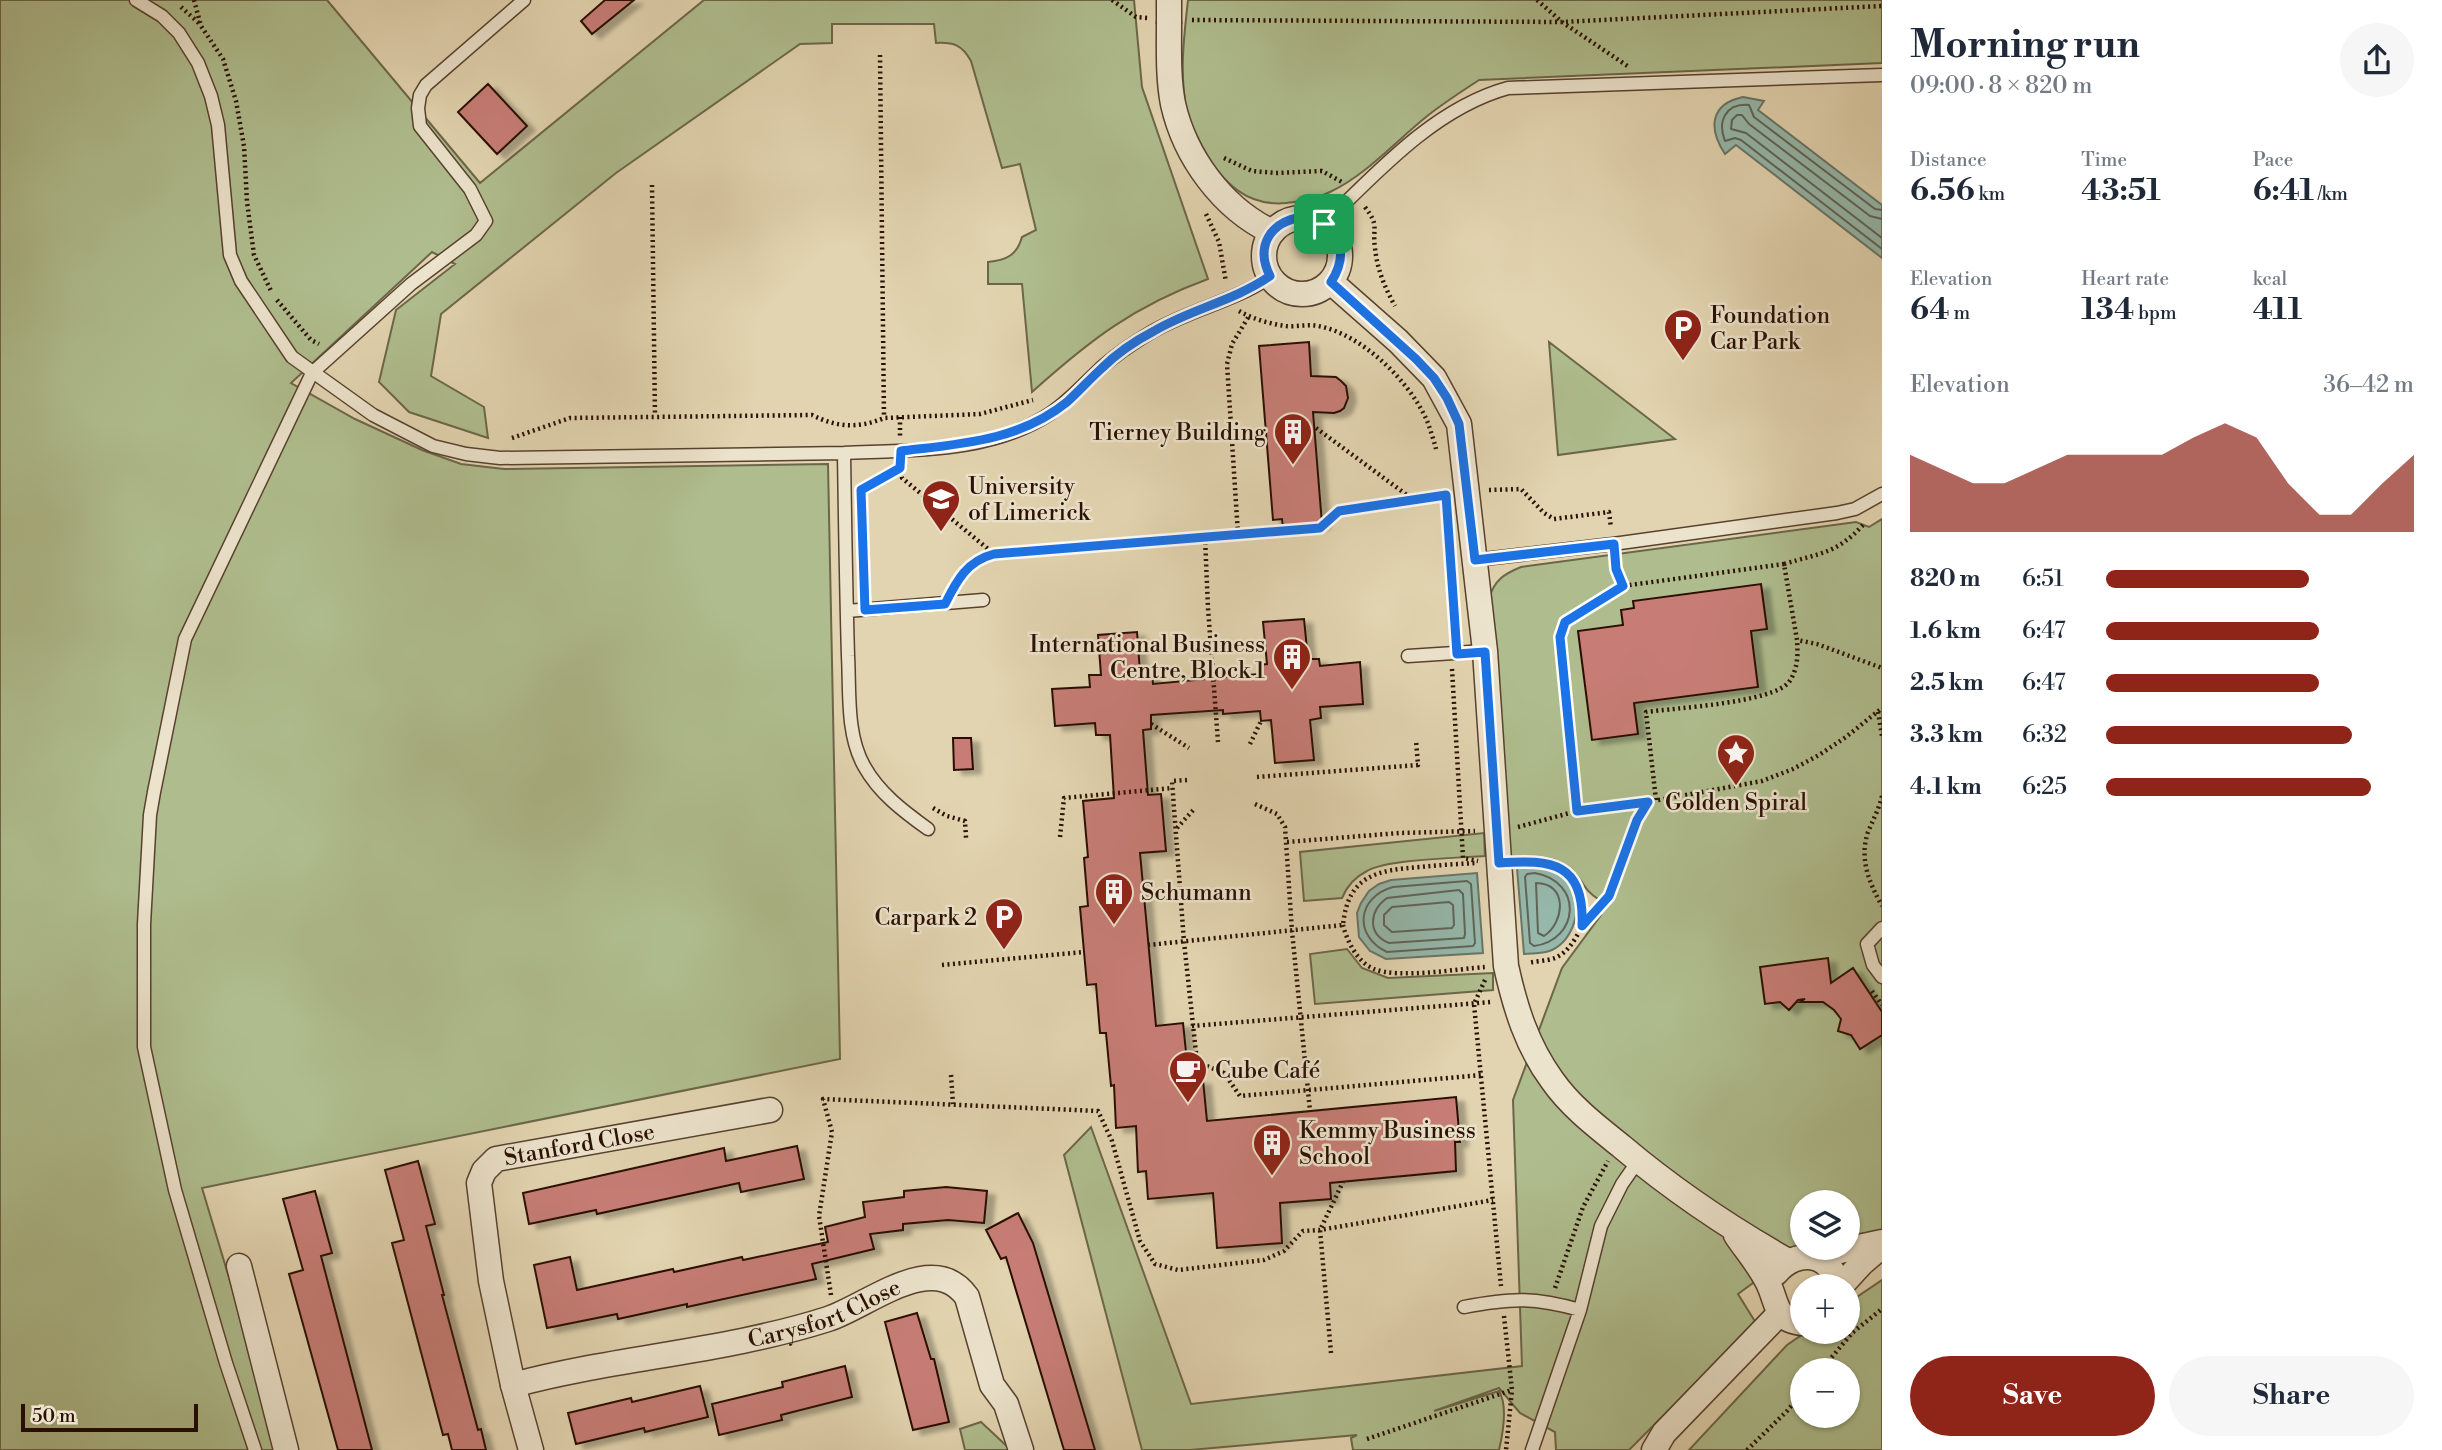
<!DOCTYPE html>
<html lang="en">
<head>
<meta charset="utf-8">
<style>
  body { margin:0; font-family:"Libre Bodoni",serif; background:#f6f6f7; color:#1f2937; height:100vh; display:flex; flex-direction:column; font-size:26px; white-space:nowrap }
  * { box-sizing:border-box; margin:0 }
  p { font-size:23px; color:#747a83 }
  .icon { flex:none; width:38px; height:38px; fill:none; stroke:currentColor; stroke-width:2; stroke-linecap:round; stroke-linejoin:round }
  .map { position:relative; flex:1; overflow:hidden }
  .side { display:flex; flex-direction:column; background:#fff; width:560px }
  .side>* { flex:none }
  .fabs { position:absolute; left:1790px; top:1190px; display:grid; gap:14px }
  .fabs a { display:grid; place-items:center; width:70px; height:70px; border-radius:50%; background:#fff; box-shadow:0 2px 5px #0004; font-size:35px }
  .scale { position:absolute; left:21px; bottom:18px; width:177px; box-sizing:border-box; padding-left:7px; border:4px solid #2a1004; border-top:0; font-size:19px; line-height:24px; white-space:nowrap; color:#2a1004; -webkit-text-stroke:5px #ece3cc; paint-order:stroke }
  .pin { position:absolute; display:grid; place-items:center; width:60px; height:60px; color:#fff; margin:-30px; border-radius:14px; box-shadow:0 4px 10px #0006 }
  .round { display:grid; place-items:center; flex:none; width:74px; height:74px; border-radius:37px; background:#f6f6f7 }
  .overview { display:flex; align-items:center; justify-content:space-between; height:119px; padding:0 28px }
  h1 { font-size:38px; font-weight:700; line-height:52px }
  .figures { display:grid; grid-template-columns:repeat(3,1fr); gap:10px; height:119px; padding:7px 28px }
  .figures div { display:grid; align-content:center }
  .figures b { font-size:30px; font-weight:700 }
  .figures small { font-size:19px; font-weight:400 }
  .figures p { font-size:19px }
  .chart { height:196px; padding:14px 28px }
  .chart p { display:flex; justify-content:space-between }
  .chart svg { width:100%; height:126px; margin-top:7px; fill:#8f2418; opacity:.7 }
  .primary-button { display:flex; gap:14px; margin-top:auto; padding:14px 28px }
  .primary-button a { flex:1; height:80px; border-radius:42px; background:#8f2418; color:#fff; font-size:28px; font-weight:700; line-height:80px; text-align:center }
  .primary-button a+a { background:#f6f6f7; color:#1f2937 }
  ul { padding:0 28px; list-style:none; font-size:23px }
  li { display:grid; grid-template-columns:112px 84px 1fr; align-items:center; height:52px }
  li i { height:18px; border-radius:9px; background:#8f2418 }
  main { display:flex; flex:1; min-height:0 }
  .map>svg:first-child { display:block }
  .green { fill:#afbd8e; stroke:#6c6649; stroke-width:2; fill-rule:evenodd }
  .water { fill:#95b8ab; stroke:#6a7568; stroke-width:2 }
  .lines { fill:none; stroke-linecap:round; stroke-linejoin:round }
  .shore { stroke:#606458; stroke-width:2 }
  .building { fill:#c77d76; stroke:#2a1004; stroke-width:2; filter:url(#shadow) }
  .lane-casing { stroke:#58412f; stroke-width:15 }
  .street-casing { stroke:#58412f; stroke-width:27 }
  .path { stroke:#2a1004; stroke-width:4.5; stroke-dasharray:2 3.5; stroke-linecap:butt }
  .lane { stroke:#ece3cc; stroke-width:12 }
  .street { stroke:#ece3cc; stroke-width:24 }
  .street-bridge-casing { stroke:#58412f; stroke-width:27; stroke-linecap:butt }
  .street-bridge { stroke:#ece3cc; stroke-width:24 }
  .route-casing { stroke:#fff; stroke-width:14 }
  .route { stroke:#1a73e8; stroke-width:9 }
  .labels { text-anchor:middle; stroke-width:5; stroke-linejoin:round; paint-order:stroke }
  .poi-label { font-size:23px; fill:#2a1004; stroke:#ece3cc; text-anchor:start }
  .street-label { font-size:23px; fill:#2a1004; stroke:#ece3cc }
</style>
</head>
<body>
<main>
<div class="map">
<svg width="1882" height="1450" viewBox="0 0 1882 1450">
  <defs>
    <filter id="shadow"><feDropShadow dx="8" dy="4.5" stdDeviation="2" flood-color="#0004"/></filter>
  </defs>
  <rect width="100%" height="100%" fill="#e2d4b0"/>
  <filter id="stains"><feTurbulence type="fractalNoise" baseFrequency=".00286" numOctaves="4"/><feColorMatrix values="0 0 0 0 .2 0 0 0 0 .09 0 0 0 0 .02 0 0 0 .5 -.17"/></filter>
  <radialGradient id="worn" r=".72"><stop offset=".6" stop-color="#630" stop-opacity="0"/><stop offset="1" stop-color="#630" stop-opacity=".3"/></radialGradient>
  <path class="green" d="M0,0h327l153,183 224,-183h430l8,87 66,192c-74,27 -118,61 -176,113l-10,-108h-34v-22c19,-2 29,-7 34,-25l14,-7 -16,-66 -18,4 -31,-107c-9,-16 -17,-19 -35,-18l-2,-19h-102v19l-32,1 -184,129 -175,141 -10,62 53,31 4,31 -79,-26 -30,-30 17,-72 59,-46 -23,-12 -141,131 64,36 67,31 39,14 43,5 324,-5 12,595 -638,129 79,262h-281z
    M1188,0h694v63l-403,17c-18,12 -37,24 -53,37 -31,25 -60,58 -96,75 -12,6 -24,8 -36,10 -46,8 -72,-19 -92,-56 -6,-12 -12,-22 -15,-35 -8,-37 -3,-74 1,-111z
    M1549,342l126,97 -117,16z
    M1882,519v716l-34,6v-39h-46v45l-64,47 18,29 -127,127h-73l-1,-18 -35,-19 -21,-25 -65,23 65,-20c9,15 4,42 0,59h-146l-2,-12 6,-3 -167,15h-48l-78,-295 27,-28 100,277 331,-38 -9,-266 49,-132 39,-53 -3,-16c-12,-8 -13,-13 -21,-24 -16,-21 -43,-19 -67,-18l-21,-258c5,-19 15,-25 32,-32l335,-45 13,5z
    M1484,833l1,23c-27,2 -97,3 -118,15 -12,6 -20,15 -25,27l-38,3 -4,-49z
    M1347,949l15,19 26,10 105,-5v17l-178,14 -5,-50z
    M1882,1280v170h-193l98,-105 19,-13h42v-29zM1802,1370h46v46h-46z
    M981,1422l30,28h-46l-5,-21z"/>
  <path class="water" d="M1743,97l21,4 -6,9 124,95v53l-146,-113 -11,9c-17,-26 -15,-50 18,-57z
    M1536,866c13,3 30,8 37,21 10,21 0,53 -21,63 -8,4 -19,3 -28,4l-7,-86z
    M1477,873l6,80 -97,6 -16,-8 -11,-14 -2,-24 4,-10 8,-12 10,-7 12,-4z"/>
  <g class="lines">
    <path class="shore" d="M1882,210l-7,-1 -121,-92 -5,-12c-23,-2 -32,16 -24,36l10,-3 6,2 141,109
      M1882,219l-12,-3 -121,-92 -7,-9h-5l-5,5 -1,9 15,4 136,105
      M1535,873c49,9 44,67 -1,73l-4,-3 -5,-66 2,-3z
      M1467,881l4,3 4,59 -2,3 -86,6c-34,-16 -30,-55 6,-65z
      M1536,883c32,0 29,39 8,53l-6,-3z
      M1459,890l4,4 2,40 -1,4 -75,5c-22,-9 -20,-32 -2,-45z
      M1449,902l4,3 1,20 -2,3 -60,4 -8,-7v-10l8,-8z"/>
  </g>
  <path class="building" d="M605,0h29l-42,34 -11,-13z
    M488,84l39,42 -30,28 -39,-42z
    M1309,342l2,34 25,1 5,4 5,5 2,12 -4,10 -4,3 -6,2 -21,-1 9,112 -39,4 -1,-9 -9,1 -14,-174z
    M1761,584l6,45 -16,2 7,56 -124,16 4,31 -46,6 -14,-109 45,-6 -2,-15 13,-2 -1,-7z
    M1304,619l4,40h11l1,7 40,-4 3,42 -43,3 1,11 -11,2 4,40 -39,3 -4,-43 -10,1 -1,-10 -37,3v-4l-72,5v14l-8,1 5,65 13,-1 5,57 -26,2 16,173 27,-3 6,58 14,-1 4,41 249,-24 4,45h-5l1,29 -126,12 1,16 -51,4 2,40 -65,5 -4,-55 -65,6 -2,-28 -8,1 -2,-46 -20,2 -2,-43 -3,1 -5,-53h-6l-4,-49 -9,1 -7,-78 8,-1 -4,-48 4,-1 -5,-56 31,-3 -4,-63h-14l-1,-12 -40,3 -3,-37 38,-2 -1,-12h12l-3,-40 39,-3 3,40 12,-1 1,13 106,-10 -1,-9 9,-1 -4,-42z
    M953,738h18l2,31 -19,1z
    M1828,958l3,25 22,-15 29,44v23l-22,14 -9,-14 -13,-4 3,-12 -7,-9 -11,-8h-23l5,-3 -7,1 -9,10 -9,-8 -15,2 -5,-37z
    M797,1146l7,33 -63,13 -2,-9 -142,31 -1,-4 -67,14 -6,-31 201,-45 2,13z
    M418,1161l17,63 -9,2 18,69h-2l36,135 3,-1 5,21h-34l-4,-16 -5,1 -51,-192 12,-3 -19,-70z
    M946,1187l41,4 -3,32 -36,-3 -45,4v6l-33,4 4,15 -62,15 4,15 -129,28v-3l-69,15 -1,-5 -70,14 -13,-63 36,-8 7,33 96,-21 1,3 68,-15 1,3 85,-18 -3,-15 40,-10 -2,-15 41,-5v-6z
    M315,1191l17,62 -11,3 51,194h-34l-49,-176 14,-4 -20,-71z
    M1018,1213l15,30 62,207h-31l-58,-193 -5,2 -15,-29z
    M917,1313l14,46h3l15,63 -36,8 -28,-108z
    M845,1366l7,31 -71,18 1,5 -63,15 -7,-31 71,-17 -1,-5z
    M700,1386l8,31 -63,15 -1,-4 -68,16 -8,-31 63,-15 1,4z"/>
  <g class="lines">
    <defs>
      <path id="lane" d="M136,0l26,16 17,17 19,30 13,33 7,29 12,130 11,26 51,76 81,58 60,31 33,8 34,4 344,-5c68,-3 148,0 207,-40 19,-13 34,-30 51,-46 15,-13 31,-24 48,-34 38,-23 83,-31 120,-56
        M1324,224c53,-52 111,-116 184,-136l374,-13
        M844,453c1,68 2,135 4,203 2,35 -2,78 16,110 15,27 39,45 64,63
        M1475,560l138,-16 224,-31 18,-4 27,-15
        M847,611l136,-11
        M1408,656l77,-5
        M1882,928l-15,16 6,21 9,12
        M1464,1307c47,-9 70,-10 116,3
        M255,1450l-29,-87 -51,-173 -31,-143v-123l6,-109 4,-23 31,-153 127,-266 99,-89 65,-49 10,-14 -16,-32 -50,-63 -2,-18 2,-13 6,-10 98,-85
        M1532,1450l48,-140 21,-84 21,-42 16,-23"/>
      <g id="street">
        <path d="M1169,24c0,27 -1,54 4,80 12,53 49,104 99,128"/>
        <circle cx="1302" cy="256" r="38"/>
        <path d="M1331,282l67,59 36,37 25,46 26,227 21,315c9,41 21,80 46,114 18,26 44,46 69,66 52,44 107,81 167,115"/>
        <path d="M1736,1235c10,15 23,30 31,46 11,20 6,39 35,42"/>
        <path d="M1812,1257l70,-15"/>
        <path d="M239,1266l47,184"/>
        <path d="M1776,1273c21,-25 55,-21 62,13"/>
        <path d="M1841,1286l21,-23 20,-17"/>
        <path id="s1" d="M513,1385c104,-28 212,-33 315,-66 40,-13 105,-70 139,-22l25,88 14,19 15,46"/>
        <path id="s2" d="M531,1450l-18,-65 -22,-104 -12,-98 5,-12 12,-12 274,-49"/>
        <path d="M1654,1450l10,-17 116,-120"/>
      </g>
    </defs>
    <use href="#lane" class="lane-casing"/>
    <use href="#street" class="street-casing"/>
    <path class="path" d="M194,0l7,26 22,33 13,42 8,45 3,56 7,53 18,38
      M1112,0l24,17 12,1
      M1537,0l25,22 67,45
      M181,7l20,18
      M1192,20l370,2 320,-16
      M880,55l4,363
      M1224,158l28,13 24,2 46,-2 20,11
      M652,185l3,231
      M1365,207c15,20 7,19 10,41 2,21 10,40 20,58
      M1206,214l13,28 7,40
      M277,300l34,40 8,4
      M1239,311c14,8 31,13 47,15 10,1 21,-2 32,0 44,8 93,56 110,97 3,9 6,18 8,26
      M900,417v20
      M1316,428l95,70
      M512,438l58,-20 242,-3c24,12 46,14 72,3l96,-4 53,-14
      M900,466l2,12 92,76
      M862,490l35,-20
      M1489,490l32,-1 23,24 10,6 55,-7 2,16
      M1238,534l-11,-170 5,-20 17,-28
      M1205,537l3,71 10,134
      M1615,561l1,8 7,17 161,-22 13,76 20,4 65,24
      M1784,564c36,-11 52,-10 79,-39
      M953,587c9,-18 22,-28 41,-33l326,-26 19,-17 108,-16
      M1455,617l1,20
      M1452,669l11,189 15,3
      M1878,712l4,24
      M1151,724l38,24
      M1250,744l11,-23
      M1257,777l161,-12 -2,-25
      M1187,780l-15,1 12,161 13,120 27,11 16,23 242,-21
      M1882,796c-3,13 -9,24 -14,36 -9,27 1,50 14,74
      M1656,800l-10,-88c29,-4 126,-9 143,-30 9,-13 9,-27 8,-42
      M1255,804l22,10 8,13 7,104 18,180
      M933,808l14,8 18,5 1,17
      M1577,811l-16,-174c1,-5 2,-12 6,-16 11,-13 40,-26 56,-35
      M1518,827l59,-16 71,-9 114,-21 31,-12 26,-14 27,-18 36,-29
      M1177,828l18,-20
      M1060,837l4,-39 109,-10
      M1287,842l112,-9 76,-2
      M1521,861c45,-3 81,36 54,78 -5,8 -11,15 -20,19 -8,3 -19,3 -27,5
      M1343,925c4,16 14,37 31,44 25,10 83,0 111,-2
      M1583,926l26,-30 28,-76 11,-18
      M1148,945l195,-20c5,-50 34,-55 78,-58 18,-2 37,-3 55,-4
      M942,965l142,-13
      M1485,980l-11,24 27,282
      M1872,991l10,14
      M1192,1026l299,-24
      M951,1075l2,29
      M1555,1288l28,-81 25,-46
      M831,1295l-12,-79 13,-84 -9,-33 275,12 14,30 28,100 15,23 23,6 86,-10 20,-9 19,-20 17,-1 173,-30
      M1504,1316l8,74 -6,60
      M1331,1353l-11,-123 23,-48
      M1821,1370l31,-37 30,-24
      M1367,1439l145,-49
      M1747,1450l40,-39 15,-18"/>
    <use href="#lane" class="lane"/>
    <use href="#street" class="street"/>
    <defs>
      <path id="street-bridge" d="M1169,0v24"/>
    </defs>
    <use href="#street-bridge" class="street-bridge-casing"/>
    <use href="#street-bridge" class="street-bridge"/>
  </g>
  <g class="lines">
    <defs>
      <path id="route" d="M1302,217c36,6 49,34 29,65l85,77 18,19 13,20 12,26 16,136 139,-16 2,25 7,17 -58,36 -5,15 17,174 71,-9 -11,18 -28,76 -27,30c3,-63 -30,-67 -83,-63l-14,-211 -28,2 -11,-159 -107,16 -19,17 -326,26c-27,7 -37,26 -49,50l-80,6 -4,-120 39,-22 1,-17c59,-7 118,-10 166,-49 12,-11 23,-23 35,-34 15,-15 33,-27 52,-37 37,-22 80,-30 116,-55 -15,-30 0,-54 32,-59z"/>
    </defs>
    <use href="#route" class="route-casing"/>
    <use href="#route" class="route"/>
  </g>
  <defs>
    <symbol id="parking-pin" viewBox="-11 -11 22 30"><path d="M0 17L-7.5 6A9.5 9.5 0 1 1 7.5 6Z" fill="#8f2418" stroke="#ece3cc"/><path d="M-3.5-5.5H1a3.5 3.5 0 0 1 0 7H-1V5.5H-3.5ZM-1-3.4V-.6H.8a1.4 1.4 0 0 0 0-2.8Z" fill="#fff"/></symbol>
    <symbol id="building-pin" viewBox="-11 -11 22 30"><path d="M0 17L-7.5 6A9.5 9.5 0 1 1 7.5 6Z" fill="#8f2418" stroke="#ece3cc"/><path d="M-4-6H4V6H1V3H-1V6H-4ZM-2.5-4.3h1.7v1.8h-1.7ZM.8-4.3h1.7v1.8H.8ZM-2.5-1h1.7V.8h-1.7ZM.8-1h1.7V.8H.8Z" fill="#fff"/></symbol>
    <symbol id="university-pin" viewBox="-11 -11 22 30"><path d="M0 17L-7.5 6A9.5 9.5 0 1 1 7.5 6Z" fill="#8f2418" stroke="#ece3cc"/><path d="M0-5L7-2L0 1L-7-2ZM-4 1L0 2.5L4 1V4Q0 6-4 4Z" fill="#fff"/></symbol>
    <symbol id="sight-pin" viewBox="-11 -11 22 30"><path d="M0 17L-7.5 6A9.5 9.5 0 1 1 7.5 6Z" fill="#8f2418" stroke="#ece3cc"/><path d="M0-6L1.8-2.2L6-1.7L2.9 1.2L3.7 5.4L0 3.3L-3.7 5.4L-2.9 1.2L-6-1.7L-1.8-2.2Z" fill="#fff"/></symbol>
    <symbol id="cafe-pin" viewBox="-11 -11 22 30"><path d="M0 17L-7.5 6A9.5 9.5 0 1 1 7.5 6Z" fill="#8f2418" stroke="#ece3cc"/><path d="M-5.5-4.5H6V0H3Q3 3.5 0 3.5H-2.5Q-5.5 3.5-5.5 0ZM3-3.2v2h1.7v-2ZM-6 4.5H4V6H-6Z" fill="#fff"/></symbol>
  </defs>
  <g fill-rule="evenodd">
    <use href="#parking-pin" x="1661" y="306" width="44" height="60"/>
    <use href="#building-pin" x="1271" y="410" width="44" height="60"/>
    <use href="#university-pin" x="919" y="477" width="44" height="60"/>
    <use href="#building-pin" x="1270" y="635" width="44" height="60"/>
    <use href="#sight-pin" x="1714" y="731" width="44" height="60"/>
    <use href="#building-pin" x="1092" y="870" width="44" height="60"/>
    <use href="#parking-pin" x="982" y="895" width="44" height="60"/>
    <use href="#cafe-pin" x="1166" y="1048" width="44" height="60"/>
    <use href="#building-pin" x="1250" y="1121" width="44" height="60"/>
  </g>
  <g class="labels">
    <g class="poi-label">
      <text x="1710" y="323">Foundation<tspan x="1710" dy="26">Car Park</tspan></text>
      <text x="1266" y="440" text-anchor="end">Tierney Building</text>
      <text x="968" y="494">University<tspan x="968" dy="26">of Limerick</tspan></text>
      <text x="1265" y="652" text-anchor="end">International Business<tspan x="1265" dy="26">Centre, Block 1</tspan></text>
      <text x="1736" y="810" text-anchor="middle">Golden Spiral</text>
      <text x="1141" y="900">Schumann</text>
      <text x="977" y="925" text-anchor="end">Carpark 2</text>
      <text x="1215" y="1078">Cube Café</text>
      <text x="1299" y="1138">Kemmy Business<tspan x="1299" dy="26">School</tspan></text>
    </g>
    <g class="street-label">
      <text dy="8" stroke="none"><textPath href="#s2" startOffset="387">Stanford Close</textPath></text>
      <text dy="8" stroke="none"><textPath href="#s1" startOffset="320">Carysfort Close</textPath></text>
    </g>
  </g>
  <rect width="100%" height="100%" filter="url(#stains)"/>
  <rect width="100%" height="100%" fill="url(#worn)"/>
</svg>
<div class="fabs">
<a><svg class="icon" aria-label="layers" viewBox="0 0 24 24"><path d="M12 4l9 5-9 5-9-5zM3 14l9 5 9-5"/></svg></a>
<a>+</a>
<a>−</a>
</div>
<div class="scale">50 m</div>
<div class="pin" style="left:1324px;top:224px;background:#1e9e55"><svg class="icon" aria-label="arrive" viewBox="0 0 24 24"><path d="M6 21V4h12l-3 4 3 4H6"/></svg></div>
</div>
<section class="side">
<div class="overview"><div><h1>Morning run</h1><p>09:00 · 8 × 820 m</p></div><a class="round"><svg class="icon" aria-label="share" viewBox="0 0 24 24"><path d="M12 15V3M7 8l5-5 5 5M5 13v7h14v-7"/></svg></a></div>
<div class="figures">
<div><p>Distance</p><b>6.56<small> km</small></b></div>
<div><p>Time</p><b>43:51</b></div>
<div><p>Pace</p><b>6:41<small> /km</small></b></div>
</div>
<div class="figures">
<div><p>Elevation</p><b>64<small> m</small></b></div>
<div><p>Heart rate</p><b>134<small> bpm</small></b></div>
<div><p>kcal</p><b>411</b></div>
</div>
<div class="chart"><p><span>Elevation</span>36–42 m</p>
<svg viewBox="0 0 160 44" preserveAspectRatio="none"><path d="M0 44V17L10 22L20 27L30 27L40 22L50 17L60 17L70 17L80 17L90 11L100 6L110 11L120 27L130 38L140 38L150 27L160 17V44z"/></svg>
</div>
<ul>
<li><b>820 m</b>6:51<i style="width:66%"></i></li>
<li><b>1.6 km</b>6:47<i style="width:69%"></i></li>
<li><b>2.5 km</b>6:47<i style="width:69%"></i></li>
<li><b>3.3 km</b>6:32<i style="width:80%"></i></li>
<li><b>4.1 km</b>6:25<i style="width:86%"></i></li>
</ul>
<div class="primary-button"><a>Save</a><a>Share</a></div>
</section>
</main>
</body>
</html>
